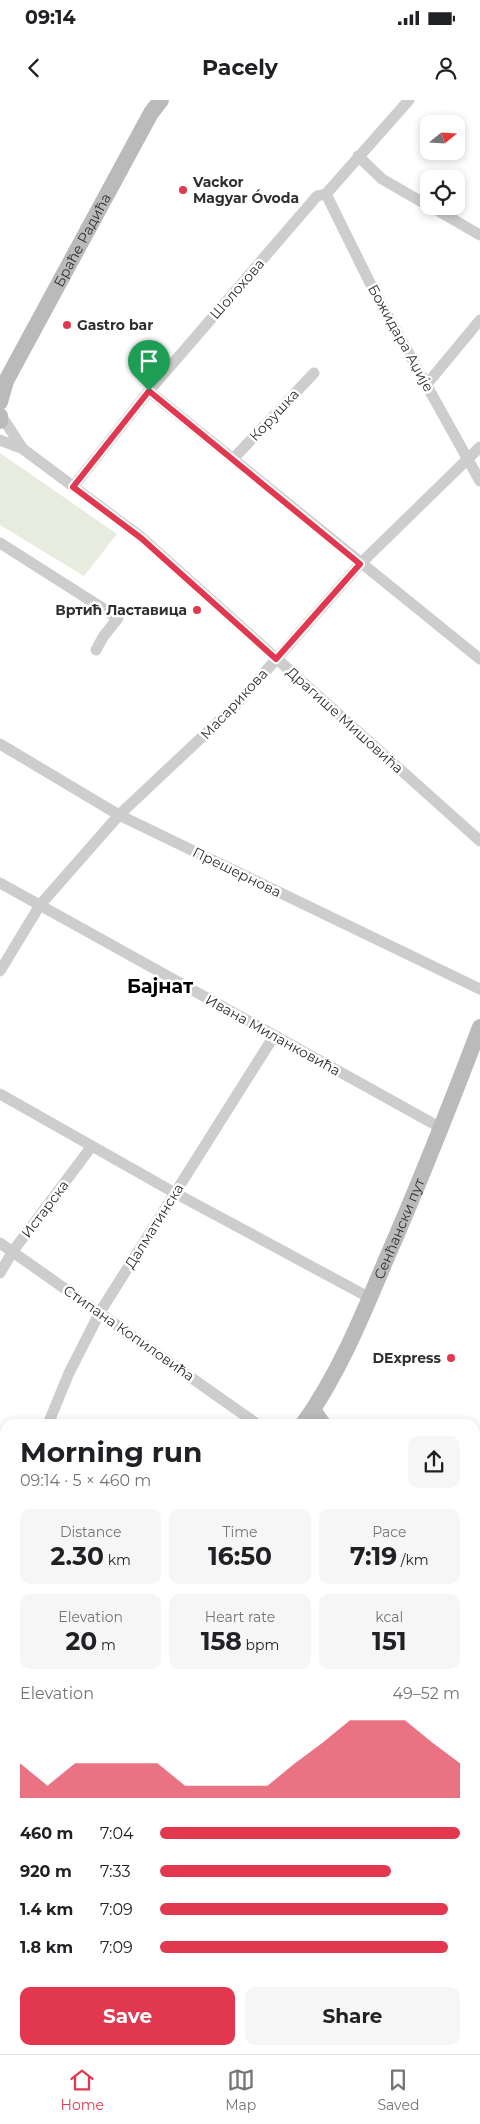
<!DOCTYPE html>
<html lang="en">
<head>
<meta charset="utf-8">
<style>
  body { margin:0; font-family:Montserrat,sans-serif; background:#f6f6f6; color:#202124; height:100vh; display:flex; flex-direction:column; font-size:19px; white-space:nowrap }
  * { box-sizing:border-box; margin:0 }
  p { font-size:16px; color:#757577 }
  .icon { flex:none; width:28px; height:28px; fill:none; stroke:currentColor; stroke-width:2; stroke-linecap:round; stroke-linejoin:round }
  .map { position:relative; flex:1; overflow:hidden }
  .details { position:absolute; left:0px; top:1319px; width:480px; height:636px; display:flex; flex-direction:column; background:#fff; border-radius:15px 15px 0 0; box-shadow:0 2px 8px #0003 }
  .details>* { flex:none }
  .needle { width:32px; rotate:72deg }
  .buttons { position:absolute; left:420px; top:15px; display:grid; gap:10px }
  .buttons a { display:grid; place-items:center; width:45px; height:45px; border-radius:10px; background:#fff; box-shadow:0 2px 8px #0003; font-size:25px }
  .pin { position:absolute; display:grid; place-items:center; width:42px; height:42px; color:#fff; margin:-51px -21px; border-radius:50% 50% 50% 0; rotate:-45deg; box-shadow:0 0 5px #0007 }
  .pin .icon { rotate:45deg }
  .round { display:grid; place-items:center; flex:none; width:52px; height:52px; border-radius:10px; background:#f6f6f6 }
  .overview { display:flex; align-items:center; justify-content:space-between; height:85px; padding:0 20px }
  h1 { font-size:28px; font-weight:700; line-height:38px }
  .figures { display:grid; grid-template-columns:repeat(3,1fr); gap:8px; height:85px; padding:5px 20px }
  .figures div { display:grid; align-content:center; border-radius:10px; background:#f6f6f6; text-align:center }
  .figures b { font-size:25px; font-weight:700 }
  .figures small { font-size:14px; font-weight:400 }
  .figures p { font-size:14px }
  .chart { height:140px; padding:10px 20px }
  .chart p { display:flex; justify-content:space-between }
  .chart svg { width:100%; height:90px; margin-top:5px; fill:#e13850; opacity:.7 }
  .action { display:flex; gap:10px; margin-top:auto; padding:10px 20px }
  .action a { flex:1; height:58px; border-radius:10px; background:#e13850; color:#fff; font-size:20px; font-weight:700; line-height:58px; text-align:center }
  .action a+a { background:#f6f6f6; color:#202124 }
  ul { padding:0 20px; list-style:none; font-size:16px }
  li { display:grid; grid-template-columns:80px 60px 1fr; align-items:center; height:38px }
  li i { height:12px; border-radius:6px; background:#e13850 }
  .status { display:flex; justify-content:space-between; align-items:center; height:35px; padding:0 25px; background:#fff; direction:ltr }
  .status svg { height:14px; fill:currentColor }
  header { display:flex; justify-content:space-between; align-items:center; height:65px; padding:0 20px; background:#fff; font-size:22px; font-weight:700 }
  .tab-bar { display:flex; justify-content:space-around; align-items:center; height:70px; border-top:1px solid #e0e0e0; background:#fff; font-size:14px; color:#757577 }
  .tab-bar a { display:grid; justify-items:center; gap:2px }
  .tab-bar .current { color:#e13850 }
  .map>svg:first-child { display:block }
  .green { fill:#e7ecde }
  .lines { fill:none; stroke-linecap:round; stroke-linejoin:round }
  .street { stroke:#cdcdcd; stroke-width:11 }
  .secondary { stroke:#bababa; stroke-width:16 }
  .rail { stroke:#858585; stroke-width:3; stroke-dasharray:5 4; stroke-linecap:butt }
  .route-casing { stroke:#fff; stroke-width:10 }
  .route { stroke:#e13850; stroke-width:6 }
  .poi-dot { fill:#e13850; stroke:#fff; stroke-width:2 }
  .labels { text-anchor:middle; stroke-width:5; stroke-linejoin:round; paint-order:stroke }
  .poi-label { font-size:14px; font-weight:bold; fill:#303030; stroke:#fff; text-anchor:start }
  .street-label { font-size:14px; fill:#303030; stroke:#fff }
  .district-label { font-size:19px; font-weight:bold; fill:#000; stroke:#fff }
</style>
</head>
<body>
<div class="status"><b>09:14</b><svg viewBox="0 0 49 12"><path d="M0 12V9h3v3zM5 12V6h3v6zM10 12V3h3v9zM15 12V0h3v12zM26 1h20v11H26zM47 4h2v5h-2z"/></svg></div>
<header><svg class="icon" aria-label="back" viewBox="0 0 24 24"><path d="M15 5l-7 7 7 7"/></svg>Pacely<svg class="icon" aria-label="person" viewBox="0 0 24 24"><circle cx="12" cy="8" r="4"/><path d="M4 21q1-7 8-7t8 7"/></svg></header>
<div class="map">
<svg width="480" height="1954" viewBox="0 0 480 1954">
  <rect width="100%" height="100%" fill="#fff"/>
  <path class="green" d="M0,353l117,81 -33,42 -84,-51z
    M42,1950h132l-3,4h-132z"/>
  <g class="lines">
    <path class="street" d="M358,56l24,23 47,27
      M326,94l47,95 107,192
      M430,106l50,29
      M427,284l53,-64
      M149,291l331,268
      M0,314l23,35
      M0,340l23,9 118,88 339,304
      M234,358l80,-85
      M73,387l76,-96 168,-195 9,-2 83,-94
      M0,443l118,75 -15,19 -7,13
      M0,644l119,71 361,174
      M0,783l441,245
      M0,871l40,-66 79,-90 116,-109 125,-142 120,-117
      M0,994l175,99 195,105
      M0,1143l257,181
      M0,1173l13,-22 79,-105
      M48,1324l21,-51 31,-61 174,-276
      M0,1478l5,-13"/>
    <g class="secondary">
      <path id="s1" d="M0,302l6,-21 145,-268 10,-13"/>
      <path d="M0,316v5"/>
      <path d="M313,1310l10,14"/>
      <path id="s2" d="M303,1324c35,-49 59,-107 82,-162 34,-78 65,-156 95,-235"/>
      <path d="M475,1516l5,7"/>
      <path d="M0,1736l5,-7"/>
    </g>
    <path class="rail" d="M475,1662l5,-10
      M475,1690l5,-11
      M475,1716l5,-10
      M475,1732l5,-10
      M298,1954l3,-4
      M317,1954l3,-4
      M331,1954l3,-4"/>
  </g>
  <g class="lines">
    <defs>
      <path id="route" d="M149,291l211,173 -84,95 -135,-121 -68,-51z"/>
    </defs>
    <use href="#route" class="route-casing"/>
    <use href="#route" class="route"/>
  </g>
  <g class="poi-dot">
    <circle cx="183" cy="90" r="5"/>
    <circle cx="67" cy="225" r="5"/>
    <circle cx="197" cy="510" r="5"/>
    <circle cx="451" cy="1258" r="5"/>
  </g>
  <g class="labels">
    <g class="poi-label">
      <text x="193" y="87">Vackor<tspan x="193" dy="16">Magyar Óvoda</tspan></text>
      <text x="77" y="230">Gastro bar</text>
      <text x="187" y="515" text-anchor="end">Вртић Ластавица</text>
      <text x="441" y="1263" text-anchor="end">DExpress</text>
    </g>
    <g class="street-label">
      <text dy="5" stroke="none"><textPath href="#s1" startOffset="182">Браће Радића</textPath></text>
      <text transform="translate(237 189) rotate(-49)" y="5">Шолохова</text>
      <text transform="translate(401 238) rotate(61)" y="5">Божидара Аџије</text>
      <text transform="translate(274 315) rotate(-47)" y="5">Корушка</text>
      <text transform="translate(234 604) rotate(-47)" y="5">Масарикова</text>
      <text transform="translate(345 620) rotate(42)" y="5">Драгише Мишовића</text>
      <text transform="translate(237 772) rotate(26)" y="5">Прешернова</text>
      <text transform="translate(273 935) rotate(29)" y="5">Ивана Миланковића</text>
      <text transform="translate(45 1109) rotate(-53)" y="5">Истарска</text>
      <text transform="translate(154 1126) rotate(-58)" y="5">Далматинска</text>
      <text dy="5" stroke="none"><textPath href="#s2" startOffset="218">Сенћански пут</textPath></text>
      <text transform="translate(129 1233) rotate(35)" y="5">Стипана Копиловића</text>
    </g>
    <g class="district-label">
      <text x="160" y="893">Бајнат</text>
    </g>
  </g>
</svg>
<div class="buttons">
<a><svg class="needle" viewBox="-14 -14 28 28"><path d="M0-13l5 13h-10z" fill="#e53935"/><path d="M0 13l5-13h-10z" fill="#757577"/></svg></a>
<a><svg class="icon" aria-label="locate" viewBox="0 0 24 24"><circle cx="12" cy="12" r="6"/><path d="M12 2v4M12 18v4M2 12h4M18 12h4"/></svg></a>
</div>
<div class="pin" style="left:149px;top:291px;background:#1e9e55"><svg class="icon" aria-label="arrive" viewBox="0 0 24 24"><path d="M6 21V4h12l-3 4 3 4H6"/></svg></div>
<section class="details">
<div class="overview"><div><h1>Morning run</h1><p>09:14 · 5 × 460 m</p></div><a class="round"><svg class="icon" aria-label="share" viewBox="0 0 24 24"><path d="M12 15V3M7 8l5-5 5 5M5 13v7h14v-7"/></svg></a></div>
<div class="figures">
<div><p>Distance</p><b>2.30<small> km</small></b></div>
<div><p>Time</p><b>16:50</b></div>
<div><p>Pace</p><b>7:19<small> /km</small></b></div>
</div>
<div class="figures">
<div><p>Elevation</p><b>20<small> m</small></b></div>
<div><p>Heart rate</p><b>158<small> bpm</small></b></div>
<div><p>kcal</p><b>151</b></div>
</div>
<div class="chart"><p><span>Elevation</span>49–52 m</p>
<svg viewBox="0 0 160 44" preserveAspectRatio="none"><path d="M0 44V27L10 38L20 27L30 27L40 27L50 27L60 38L70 38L80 38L90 38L100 27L110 17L120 6L130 6L140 6L150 17L160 27V44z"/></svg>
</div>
<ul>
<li><b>460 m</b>7:04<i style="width:100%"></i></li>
<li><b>920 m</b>7:33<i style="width:77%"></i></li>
<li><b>1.4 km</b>7:09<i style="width:96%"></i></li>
<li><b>1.8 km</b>7:09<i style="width:96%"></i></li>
</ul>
<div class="action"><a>Save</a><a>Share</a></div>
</section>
</div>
<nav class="tab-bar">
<a class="current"><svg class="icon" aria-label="home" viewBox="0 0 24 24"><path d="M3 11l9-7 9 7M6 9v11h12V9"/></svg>Home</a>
<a><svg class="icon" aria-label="map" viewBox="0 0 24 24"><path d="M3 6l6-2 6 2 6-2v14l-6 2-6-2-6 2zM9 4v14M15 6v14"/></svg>Map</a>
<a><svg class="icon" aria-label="saved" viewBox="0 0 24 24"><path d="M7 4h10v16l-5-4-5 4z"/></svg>Saved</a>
</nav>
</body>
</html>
